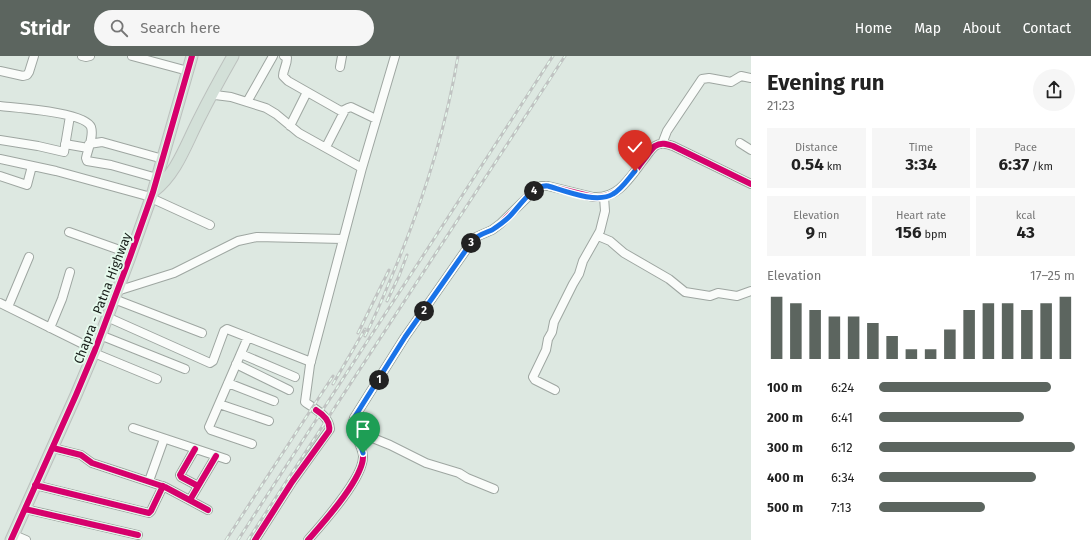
<!DOCTYPE html>
<html lang="en">
<head>
<meta charset="utf-8">
<style>
  body { margin:0; font-family:"Fira Sans",sans-serif; background:#f6f6f6; color:#222; height:100vh; display:flex; flex-direction:column; font-size:15px; white-space:nowrap }
  * { box-sizing:border-box; margin:0 }
  p { font-size:13px; color:#767676 }
  .icon { flex:none; width:22px; height:22px; fill:none; stroke:currentColor; stroke-width:2; stroke-linecap:round; stroke-linejoin:round }
  .map { position:relative; flex:1; overflow:hidden }
  .drawer { display:flex; flex-direction:column; background:#fff; width:340px }
  .drawer>* { flex:none }
  .pin { position:absolute; display:grid; place-items:center; width:34px; height:34px; color:#fff; margin:-41px -17px; border-radius:50% 50% 50% 0; rotate:-45deg; box-shadow:0 0 4px #0007 }
  .pin .icon { rotate:45deg }
  .km { position:absolute; width:20px; height:20px; margin:-10px; border-radius:50%; background:#222; color:#fff; font-size:11px; line-height:20px; text-align:center }
  .round { display:grid; place-items:center; flex:none; width:42px; height:42px; border-radius:21px; background:#f6f6f6 }
  .head { display:flex; align-items:center; justify-content:space-between; height:68px; padding:0 16px }
  h1 { font-size:22px; font-weight:700; line-height:30px }
  .figures { display:grid; grid-template-columns:repeat(3,1fr); gap:6px; height:68px; padding:4px 16px }
  .figures div { display:grid; align-content:center; border-radius:0px; background:#f6f6f6; text-align:center }
  .figures b { font-size:17px; font-weight:700 }
  .figures small { font-size:11px; font-weight:400 }
  .figures p { font-size:11px }
  .chart { height:112px; padding:8px 16px }
  .chart p { display:flex; justify-content:space-between }
  .chart svg { width:100%; height:72px; margin-top:4px; stroke:#5c655f; stroke-width:6 }
  ul { padding:0 16px; list-style:none; font-size:13px }
  li { display:grid; grid-template-columns:64px 48px 1fr; align-items:center; height:30px }
  li i { height:10px; border-radius:5px; background:#5c655f }
  header { display:flex; align-items:center; gap:24px; box-sizing:border-box; height:56px; padding:0 20px; background:#5c655f; color:#fff }
  header strong { font-size:19px }
  nav { display:flex; gap:22px; margin-inline-start:auto; font-size:14px }
  .search { width:280px; height:36px; background:#f6f6f6; display:flex; align-items:center; gap:10px; box-sizing:border-box; padding:0 14px; border-radius:22px; color:#767676; font-size:15px }
  main { display:flex; flex:1; min-height:0 }
  .map>svg:first-child { display:block }
  .lines { fill:none; stroke-linecap:round; stroke-linejoin:round }
  .minor-casing { stroke:#9ea6a1; stroke-width:10 }
  .highway-casing { stroke:#bcc1be; stroke-width:13 }
  .minor { stroke:#fafcfa; stroke-width:8 }
  .highway { stroke:#d3e0d8; stroke-width:11 }
  .rail-casing { stroke:#c0c3c2; stroke-width:3 }
  .rail { stroke:#e6faed; stroke-width:1.5; stroke-dasharray:4.5; stroke-linecap:butt }
  .cycleway-casing { stroke:#e6faed; stroke-width:8 }
  .cycleway { stroke:#d6006c; stroke-width:6 }
  .route-casing { stroke:#fff; stroke-width:8 }
  .route { stroke:#1a73e8; stroke-width:5 }
  .labels { text-anchor:middle; stroke-width:4; stroke-linejoin:round; paint-order:stroke }
  .street-label { font-size:13px; fill:#171e19; stroke:#e6faed }
</style>
</head>
<body>
<header>
<strong>Stridr</strong>
<div class="search"><svg class="icon" aria-label="search" viewBox="0 0 24 24"><circle cx="10" cy="10" r="6"/><path d="M15 15l6 6"/></svg>Search here</div>
<nav><a>Home</a><a>Map</a><a>About</a><a>Contact</a></nav>
</header>
<main>
<div class="map">
<svg width="751" height="484" viewBox="0 0 751 484">
  <rect width="100%" height="100%" fill="#dde8e1"/>
  <g class="lines">
    <defs>
      <path id="minor" d="M82,0l4,1 4,-1
        M132,0l56,15
        M284,0l3,2c0,7 -4,12 -4,18l5,5 51,29 3,1 6,-3 3,-1 25,12
        M340,11l2,-11
        M0,15l23,5 4,-1 2,-3 5,-16
        M215,39l16,2 35,11 10,6 23,19 63,35
        M247,46l26,-46
        M0,50c17,2 85,6 91,21 3,9 -3,22 -5,31l1,3 24,4 46,13
        M290,70l17,-34
        M0,84l38,6 26,6 6,-36
        M740,87l11,7
        M65,88l23,4
        M89,88l13,-2 61,17
        M662,88l5,-13 35,-52 7,-1 22,4 10,-6 10,2
        M326,91l19,-37
        M0,103l56,12 95,26
        M0,120l27,9 5,-19
        M151,142l59,27
        M69,176l62,22
        M598,180l12,5 14,12 45,26 16,13 25,4 8,-3 19,3 14,-5
        M117,235l57,-18 64,-32 19,-4 86,2
        M114,243l88,34
        M0,247l95,47
        M8,251l21,-50
        M107,261l103,46 3,-2 11,-30 3,-2 84,33
        M50,272l12,-29 8,-27
        M100,279l85,34
        M248,281l-39,90 2,3 41,14
        M94,297l63,26
        M241,298l54,23
        M236,308l53,26
        M228,327l46,18
        M555,334l-20,-10 -2,-3 13,-27 2,-11 4,-7 2,-10 19,-38 6,-10 4,-13 17,-30 5,-20 -1,-14
        M219,348l50,17
        M133,372l93,31
        M353,374l37,15 36,18 33,10 8,5 27,11
        M53,392l28,7 11,8 73,24 43,23
        M195,393l-15,26 1,2 17,9
        M149,425l15,-42
        M35,429l114,28 2,-2 12,-25
        M190,444l26,-44
        M25,453l113,26
        M14,479l12,5
        M255,484l37,-58 38,-53c-1,-13 -15,-20 -25,-27l5,-37 52,-197 33,-112
        M308,484c14,-16 56,-62 55,-84 -1,-14 -14,-25 -9,-38l51,-81 68,-97 3,-3 16,-7 8,-6 36,-35 5,-3h7l45,11c26,2 37,-20 52,-39 3,-4 6,-9 10,-12 6,-4 12,-2 18,0l78,38"/>
      <path id="highway" d="M154,135c23,-18 32,-47 45,-72 11,-22 22,-42 34,-63
        M11,484l65,-145 19,-45 35,-93 23,-65 39,-136"/>
    </defs>
    <use href="#minor" class="minor-casing"/>
    <use href="#highway" class="highway-casing"/>
    <use href="#minor" class="minor"/>
    <use href="#highway" class="highway"/>
    <defs>
      <path id="rail" d="M387,245l12,-25 8,-21
        M358,277l31,-63
        M365,280c12,-23 21,-46 31,-70 28,-68 50,-138 62,-210
        M333,328l32,-55
        M226,484l107,-164
        M238,484l315,-484
        M248,484l317,-484"/>
    </defs>
    <use href="#rail" class="rail-casing"/>
    <use href="#rail" class="rail"/>
    <defs>
      <path id="cycleway" d="M53,392l28,7 11,8 73,24 43,23
        M195,393l-15,26 1,2 17,9
        M35,429l114,28 2,-2 12,-25
        M190,444l26,-44
        M25,453l113,26
        M11,484l65,-145 19,-45 35,-93 23,-65 39,-136
        M255,484l37,-58 37,-51c2,-9 -5,-16 -13,-21
        M308,484c14,-16 56,-62 55,-84 -1,-14 -14,-25 -9,-38l51,-81 68,-97 3,-3 16,-7 8,-6 36,-35 5,-3h7l45,11c26,2 37,-20 52,-39 3,-4 6,-9 10,-12 6,-4 12,-2 18,0l78,38"/>
    </defs>
    <use href="#cycleway" class="cycleway-casing"/>
    <use href="#cycleway" class="cycleway"/>
  </g>
  <g class="lines">
    <defs>
      <path id="route" d="M363,397c-3,-12 -13,-23 -9,-35l51,-81 68,-97c5,-5 12,-7 19,-10 6,-4 13,-9 18,-14 10,-10 23,-32 38,-30 17,5 49,18 65,8 9,-5 15,-15 22,-23"/>
    </defs>
    <use href="#route" class="route-casing"/>
    <use href="#route" class="route"/>
  </g>
  <g class="labels">
    <g class="street-label">
      <text transform="translate(102 242) rotate(-69)" y="5">Chapra - Patna Highway</text>
    </g>
  </g>
</svg>
<div class="pin" style="left:363px;top:397px;background:#1e9e55"><svg class="icon" aria-label="arrive" viewBox="0 0 24 24"><path d="M6 21V4h12l-3 4 3 4H6"/></svg></div>
<div class="pin" style="left:635px;top:115px;background:#d93025"><svg class="icon" aria-label="check" viewBox="0 0 24 24"><path d="M5 12l5 5 9-10"/></svg></div>
<b class="km" style="left:379px;top:324px">1</b>
<b class="km" style="left:424px;top:255px">2</b>
<b class="km" style="left:471px;top:187px">3</b>
<b class="km" style="left:534px;top:135px">4</b>
</div>
<section class="drawer">
<div class="head"><div><h1>Evening run</h1><p>21:23</p></div><a class="round"><svg class="icon" aria-label="share" viewBox="0 0 24 24"><path d="M12 15V3M7 8l5-5 5 5M5 13v7h14v-7"/></svg></a></div>
<div class="figures">
<div><p>Distance</p><b>0.54<small> km</small></b></div>
<div><p>Time</p><b>3:34</b></div>
<div><p>Pace</p><b>6:37<small> /km</small></b></div>
</div>
<div class="figures">
<div><p>Elevation</p><b>9<small> m</small></b></div>
<div><p>Heart rate</p><b>156<small> bpm</small></b></div>
<div><p>kcal</p><b>43</b></div>
</div>
<div class="chart"><p><span>Elevation</span>17–25 m</p>
<svg viewBox="0 0 160 44" preserveAspectRatio="none"><path d="M5 44V6M15 44V10M25 44V14M35 44V18M45 44V18M55 44V22M65 44V30M75 44V38M85 44V38M95 44V26M105 44V14M115 44V10M125 44V10M135 44V14M145 44V10M155 44V6"/></svg>
</div>
<ul>
<li><b>100 m</b>6:24<i style="width:88%"></i></li>
<li><b>200 m</b>6:41<i style="width:74%"></i></li>
<li><b>300 m</b>6:12<i style="width:100%"></i></li>
<li><b>400 m</b>6:34<i style="width:80%"></i></li>
<li><b>500 m</b>7:13<i style="width:54%"></i></li>
</ul>
</section>
</main>
</body>
</html>
